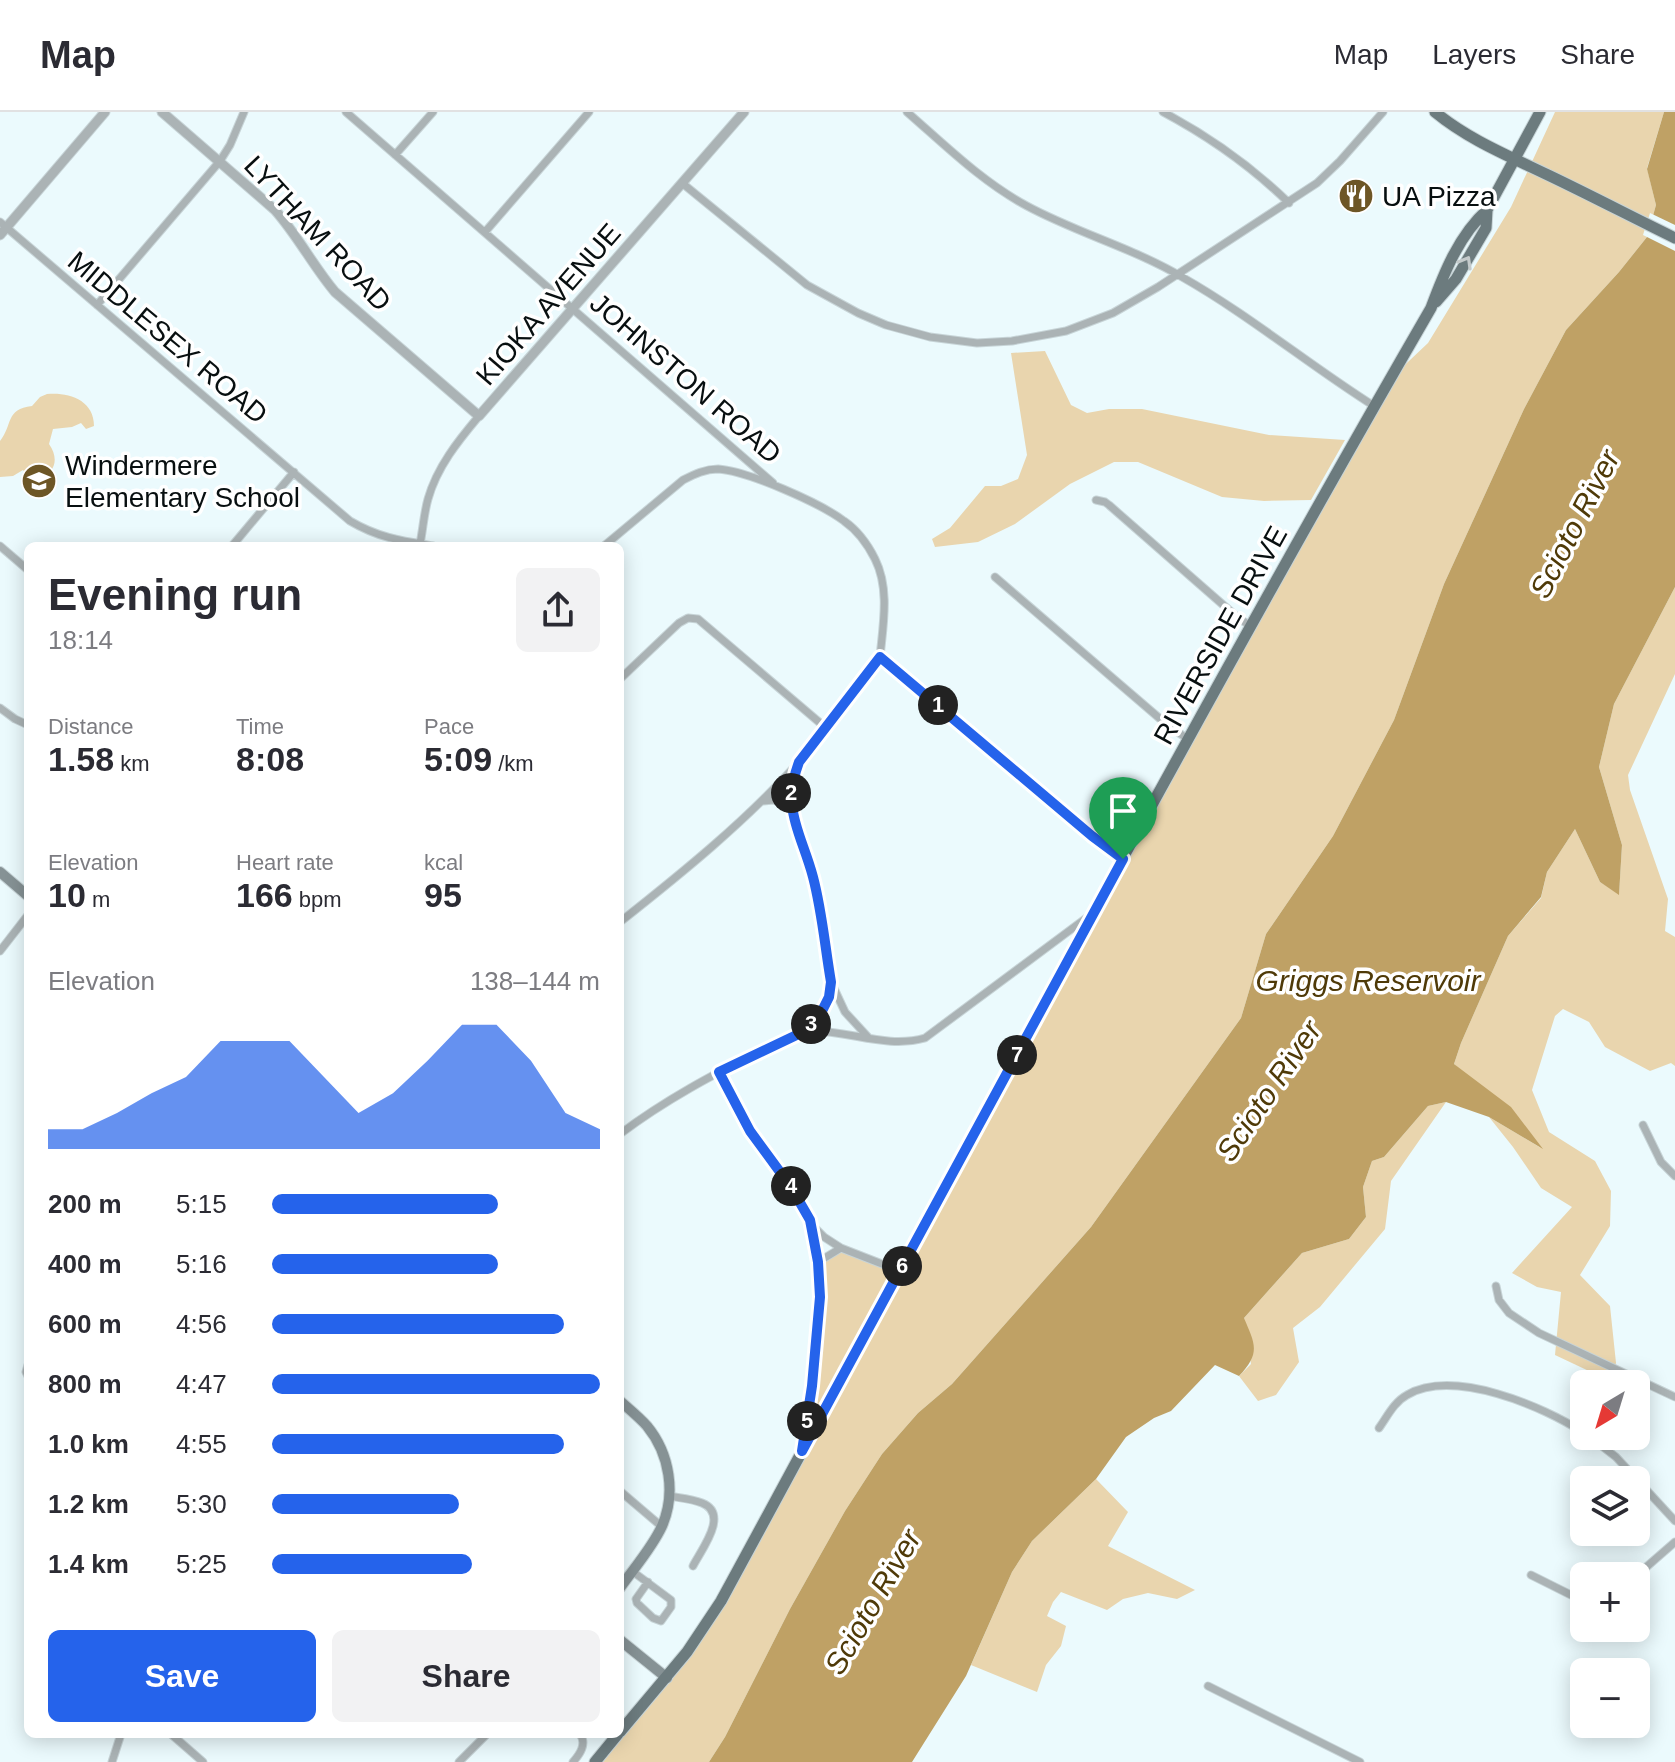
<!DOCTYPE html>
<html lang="en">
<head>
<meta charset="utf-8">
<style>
  body { margin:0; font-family:Arial,sans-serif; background:#f2f2f3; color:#2b2b33; height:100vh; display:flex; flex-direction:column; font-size:30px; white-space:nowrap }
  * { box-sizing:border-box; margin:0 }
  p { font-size:26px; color:#7c7c81 }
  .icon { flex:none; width:44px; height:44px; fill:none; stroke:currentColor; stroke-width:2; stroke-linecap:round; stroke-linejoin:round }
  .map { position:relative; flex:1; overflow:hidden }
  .side { position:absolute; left:24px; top:430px; width:600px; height:1196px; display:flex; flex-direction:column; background:#fff; border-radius:12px; box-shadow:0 4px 20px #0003 }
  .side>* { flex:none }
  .needle { width:52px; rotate:218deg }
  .fabs { position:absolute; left:1570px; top:1258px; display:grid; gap:16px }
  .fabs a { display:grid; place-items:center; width:80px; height:80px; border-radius:12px; background:#fff; box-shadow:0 4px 20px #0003; font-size:40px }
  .pin { position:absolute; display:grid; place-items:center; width:68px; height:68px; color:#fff; margin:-82px -34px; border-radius:50% 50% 50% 0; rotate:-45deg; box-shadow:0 0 8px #0007 }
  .pin .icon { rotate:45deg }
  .km { position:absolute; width:40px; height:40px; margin:-20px; border-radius:50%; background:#222; color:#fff; font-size:22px; line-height:40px; text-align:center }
  .round { display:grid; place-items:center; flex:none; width:84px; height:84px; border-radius:12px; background:#f2f2f3 }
  .overview { display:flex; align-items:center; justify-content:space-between; height:136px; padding:0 24px }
  h1 { font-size:44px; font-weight:800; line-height:60px }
  .figures { display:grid; grid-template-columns:repeat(3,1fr); gap:12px; height:136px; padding:8px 24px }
  .figures div { display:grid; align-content:center }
  .figures b { font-size:34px; font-weight:800 }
  .figures small { font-size:22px; font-weight:400 }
  .figures p { font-size:22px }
  .chart { height:224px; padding:16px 24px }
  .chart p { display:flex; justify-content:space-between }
  .chart svg { width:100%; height:144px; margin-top:8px; fill:#2563eb; opacity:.7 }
  .primary-button { display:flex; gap:16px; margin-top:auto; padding:16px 24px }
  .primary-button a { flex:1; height:92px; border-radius:12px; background:#2563eb; color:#fff; font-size:32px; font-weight:800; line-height:92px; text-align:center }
  .primary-button a+a { background:#f2f2f3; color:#2b2b33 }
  ul { padding:0 24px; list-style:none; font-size:26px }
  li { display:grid; grid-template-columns:128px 96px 1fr; align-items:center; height:60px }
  li i { height:20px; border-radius:10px; background:#2563eb }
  header { display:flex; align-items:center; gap:48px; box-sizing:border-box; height:112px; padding:0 40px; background:#fff; border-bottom:2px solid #e1e1e2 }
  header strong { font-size:38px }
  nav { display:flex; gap:44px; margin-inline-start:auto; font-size:28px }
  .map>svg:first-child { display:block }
  .green { fill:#e9d5ae }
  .water { fill:#bfa165 }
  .pier { fill:#ebfafd }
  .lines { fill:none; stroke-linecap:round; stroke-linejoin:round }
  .minor-casing { stroke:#c7d4d7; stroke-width:9 }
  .tertiary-casing { stroke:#c7d4d7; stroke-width:11 }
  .secondary-casing { stroke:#c7d4d7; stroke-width:12 }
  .primary-casing { stroke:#c7d4d7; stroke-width:13 }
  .minor { stroke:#abb3b5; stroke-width:7 }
  .tertiary { stroke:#abb3b5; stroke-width:9 }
  .secondary { stroke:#869295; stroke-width:10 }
  .primary { stroke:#6c7b7e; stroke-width:11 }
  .oneway { stroke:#c4cacb }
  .route-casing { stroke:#fff; stroke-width:16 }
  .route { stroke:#2563eb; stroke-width:10 }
  .labels { text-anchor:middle; stroke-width:7; stroke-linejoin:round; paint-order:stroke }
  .poi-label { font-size:28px; fill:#080f10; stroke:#fff; text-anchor:start }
  .street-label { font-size:28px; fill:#080f10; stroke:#fff }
  .water-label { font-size:30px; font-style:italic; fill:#4f3a08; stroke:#fff }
</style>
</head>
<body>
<header>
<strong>Map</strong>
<nav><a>Map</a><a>Layers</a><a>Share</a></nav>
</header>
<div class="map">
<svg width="1675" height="1650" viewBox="0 0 1675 1650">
  <rect width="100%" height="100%" fill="#ebfafd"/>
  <path class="green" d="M1555,0h109l-17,56 9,37 -9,32 -28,35 -53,58 -42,79 -80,175 -50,136 -61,116 -67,98 -25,84 -150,209 -139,157 -34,29 -36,41 -37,57 -55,98 -65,128 -16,25h-114l92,-110 704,-1274 37,-35 83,-136z
    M1045,239l26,54 16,8 22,-4h33l127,26 76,5 -34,60 -47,1 -42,-4 -84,-35h-24l-44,22 -55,40 -37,18 -43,5 -3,-8 18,-11 35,-42h16l17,-7 9,-24 -16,-102z
    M47,282c22,-2 47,6 47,32l-8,3 -5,-6 -9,4 -19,2 -4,15c10,14 7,29 -10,33l-7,-4 -6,1 -3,-4 -10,6 -13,1v-36c13,-16 5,-32 32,-35l8,-9z
    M1675,475v87l-47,101 2,15 38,109 -3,32 10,6v129l-4,-3 -21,8 -45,-24 -16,-25 -26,-13 -8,7 -23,74 17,42 46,29 16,30 -1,35 -30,49 30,31 6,57 -6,18 -55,-26 6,-63 -24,-5 -25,-14 60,-66 -31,-19 -28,-41 -24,-30 52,31 -87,-84 7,-21 47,-107 33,-38 6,-26 28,-43 25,53 19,12 3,-49 -23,-78 15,-63z
    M1446,990l-55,79 -6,48 -65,78 -27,21 6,34 -23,33 -18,6 -19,-25 12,-12 -7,-46 58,-65 47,-14 17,-22 -3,-30 9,-26 12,-4 44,-51z
    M842,1139l43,18 3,8 -1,4 -70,130 -5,-4v-7l9,-57v-79l15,-11z
    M1096,1367l32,33 -20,34 87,44 -18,9 -29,-6 -25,6 -16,11 -46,-18 -8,10 -6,14 19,10 -5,20 -15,19 -9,27 -66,-27 41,-93 20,-31z"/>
  <path class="water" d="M1664,0h11v475l-61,117 -15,63 23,78 -3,50 -19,-13 -25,-53 -28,43 -6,25 -33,39 -47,107 -7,21 57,43 32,42 -54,-32 -43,-15 -18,4 -44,51 -12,4 -9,26 3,30 -17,22 -47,14 -58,65c11,26 17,35 -5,58l-24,-11 -44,46 -17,7 -28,19 -30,42 -64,62 -20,31 -46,104 -54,86h-203l16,-25 65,-128 55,-98 37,-57 36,-41 34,-29 139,-157 150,-209 25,-84 67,-98 61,-116 50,-136 80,-175 42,-79 53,-58 28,-35 9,-32 -9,-36z"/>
  <path class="pier" d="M1650,101l25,12v26l-32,-16z"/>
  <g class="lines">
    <defs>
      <path id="minor" d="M346,0l427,371
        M907,0c38,33 75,70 120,94 50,27 106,42 155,71 67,38 127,88 192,129
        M1163,0c47,25 88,54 126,91
        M395,43l38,-43
        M682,71l125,102 51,28 28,12 44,12 47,6 35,-2 54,-10 47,-18 45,-26 159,-104 23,-22 43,-49
        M0,110l350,299c29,17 52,20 83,25
        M485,120l104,-120
        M97,193l123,-144 10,-16 14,-33
        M1096,388l9,2 4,3 128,112 15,10
        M420,432c3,-15 4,-31 8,-45 9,-32 30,-58 51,-83
        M0,434l28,24
        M232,434l62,-74
        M604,434l79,-66c12,-6 22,-11 35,-11 30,2 102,34 126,52 13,9 24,24 31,38 15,30 8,66 5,98l212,179 31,23
        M995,465l170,146 24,17
        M620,567l59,-56 9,-5 10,1 128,109
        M0,596l15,11 13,6
        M763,689l11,-1 17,8 22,70 18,104 14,30 23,25
        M791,696l1,-29 5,-12
        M620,810c62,-49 125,-100 178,-159 30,-33 56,-70 82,-106
        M0,839l28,-36
        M805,919c13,-14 23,-27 26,-47
        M719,960l31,59 41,56 24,41 9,9 17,11
        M1643,1013l18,37 14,14
        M620,1022c45,-34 94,-60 144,-85 13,-6 30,-18 45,-18 40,-1 77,18 116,7l164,-122
        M818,1150l23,-14 59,23
        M1496,1174l3,14 10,13 30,20 136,64
        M28,1253l-2,7 2,4
        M1379,1316c8,-11 15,-26 28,-33 46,-27 136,11 177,38
        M1589,1324l27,21 59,64
        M804,1328c9,-58 19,-118 14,-176 -1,-15 -5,-30 -8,-44
        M620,1379l41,35
        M669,1384c11,2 23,3 33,7 28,11 -1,47 -9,63
        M632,1459l39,29v7l-10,14 -8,-3 -16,-15 -1,-4 12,-17
        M1531,1463l40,20 13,2
        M1636,1464l39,-34
        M1208,1574l152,76
        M171,1622l32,28
        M112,1650l9,-28
        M459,1650l28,-28
        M573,1650c7,-8 14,-18 7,-28"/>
      <path id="tertiary" d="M162,0l113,98c23,26 38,56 60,82l144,124 265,-304
        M0,123l105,-123"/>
      <path id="secondary" d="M0,760l28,24
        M620,1289c9,8 19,16 27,25 23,28 29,68 15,100 -10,22 -28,42 -42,62
        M620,1528l47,38"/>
      <path id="primary" d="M1435,0c34,28 74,44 113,63 42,20 84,42 127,63
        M1436,190l20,-23 30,-51 1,-18
        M620,1620l67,-80 34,-51c235,-432 464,-868 710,-1293 13,-35 28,-73 56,-98l53,-98
        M595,1650l23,-28"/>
    </defs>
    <use href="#minor" class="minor-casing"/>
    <use href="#tertiary" class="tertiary-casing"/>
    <use href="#secondary" class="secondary-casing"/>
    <use href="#primary" class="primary-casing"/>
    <use href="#minor" class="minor"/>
    <use href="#tertiary" class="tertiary"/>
    <use href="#secondary" class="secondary"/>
    <use href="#primary" class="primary"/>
  </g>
  <defs><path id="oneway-chevron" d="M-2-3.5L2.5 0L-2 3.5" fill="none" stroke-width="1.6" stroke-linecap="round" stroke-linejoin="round" transform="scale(2)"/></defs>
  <use class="oneway" href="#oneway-chevron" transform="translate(1466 150) rotate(-60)"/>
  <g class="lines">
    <defs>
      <path id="route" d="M880,545l212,179 31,23 -321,592 10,-65 8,-89 -2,-35 -8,-42 -19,-33 -41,-56 -31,-59 86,-41 17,-20 7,-14 2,-15c-6,-35 -9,-71 -18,-105 -12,-45 -32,-67 -14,-115z"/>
    </defs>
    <use href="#route" class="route-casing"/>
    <use href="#route" class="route"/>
  </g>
  <defs>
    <symbol id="restaurant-disc" viewBox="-11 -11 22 22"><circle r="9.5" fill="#6d5626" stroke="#fff"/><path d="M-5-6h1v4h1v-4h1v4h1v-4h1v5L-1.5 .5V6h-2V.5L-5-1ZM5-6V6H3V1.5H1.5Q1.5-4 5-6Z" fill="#fff"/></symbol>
    <symbol id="school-disc" viewBox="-11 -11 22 22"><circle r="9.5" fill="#6d5626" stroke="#fff"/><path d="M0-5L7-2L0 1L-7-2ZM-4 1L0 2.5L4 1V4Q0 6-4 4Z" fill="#fff"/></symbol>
  </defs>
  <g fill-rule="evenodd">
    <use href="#restaurant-disc" x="1336" y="64" width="40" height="40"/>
    <use href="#school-disc" x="19" y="349" width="40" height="40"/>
  </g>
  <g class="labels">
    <g class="poi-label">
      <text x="1382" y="94">UA Pizza</text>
      <text x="65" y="363">Windermere<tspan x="65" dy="32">Elementary School</tspan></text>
    </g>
    <g class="street-label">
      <text transform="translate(318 121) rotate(47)" y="10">LYTHAM ROAD</text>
      <text transform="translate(548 192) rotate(-49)" y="10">KIOKA AVENUE</text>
      <text transform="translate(168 225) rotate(40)" y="10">MIDDLESEX ROAD</text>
      <text transform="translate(686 266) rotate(41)" y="10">JOHNSTON ROAD</text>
      <text transform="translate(1220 523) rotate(-61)" y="10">RIVERSIDE DRIVE</text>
    </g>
    <g class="water-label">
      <text transform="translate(1575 412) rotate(-63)" y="10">Scioto River</text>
      <text x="1368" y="879">Griggs Reservoir</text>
      <text transform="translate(1269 979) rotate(-56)" y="10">Scioto River</text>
      <text transform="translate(873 1490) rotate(-60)" y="10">Scioto River</text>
    </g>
  </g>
</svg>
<div class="fabs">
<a><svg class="needle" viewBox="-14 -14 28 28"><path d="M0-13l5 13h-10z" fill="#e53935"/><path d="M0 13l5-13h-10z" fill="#7c7c81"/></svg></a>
<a><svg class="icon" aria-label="layers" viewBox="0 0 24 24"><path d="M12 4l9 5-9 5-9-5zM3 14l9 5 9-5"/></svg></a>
<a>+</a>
<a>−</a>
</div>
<div class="pin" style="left:1123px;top:747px;background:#1e9e55"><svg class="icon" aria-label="arrive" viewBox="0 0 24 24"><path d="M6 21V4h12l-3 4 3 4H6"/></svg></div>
<b class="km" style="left:938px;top:593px">1</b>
<b class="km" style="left:791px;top:681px">2</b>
<b class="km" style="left:811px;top:912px">3</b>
<b class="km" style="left:791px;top:1074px">4</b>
<b class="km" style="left:807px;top:1309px">5</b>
<b class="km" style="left:902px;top:1154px">6</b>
<b class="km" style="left:1017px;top:943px">7</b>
<section class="side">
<div class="overview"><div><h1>Evening run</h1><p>18:14</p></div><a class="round"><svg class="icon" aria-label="share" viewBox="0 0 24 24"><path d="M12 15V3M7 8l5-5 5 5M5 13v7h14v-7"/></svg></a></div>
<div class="figures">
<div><p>Distance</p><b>1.58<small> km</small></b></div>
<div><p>Time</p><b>8:08</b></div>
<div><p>Pace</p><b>5:09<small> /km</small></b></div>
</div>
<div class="figures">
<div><p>Elevation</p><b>10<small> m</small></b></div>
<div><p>Heart rate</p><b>166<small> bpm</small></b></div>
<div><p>kcal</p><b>95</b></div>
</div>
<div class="chart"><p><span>Elevation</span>138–144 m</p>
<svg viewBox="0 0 160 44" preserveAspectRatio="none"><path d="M0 44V38L10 38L20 33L30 27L40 22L50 11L60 11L70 11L80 22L90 33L100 27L110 17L120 6L130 6L140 17L150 33L160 38V44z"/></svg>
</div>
<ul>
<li><b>200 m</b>5:15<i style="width:69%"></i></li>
<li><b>400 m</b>5:16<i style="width:69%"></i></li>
<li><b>600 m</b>4:56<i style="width:89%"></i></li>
<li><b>800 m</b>4:47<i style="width:100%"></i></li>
<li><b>1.0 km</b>4:55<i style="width:89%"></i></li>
<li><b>1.2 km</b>5:30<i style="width:57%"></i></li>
<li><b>1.4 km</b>5:25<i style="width:61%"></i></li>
</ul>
<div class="primary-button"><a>Save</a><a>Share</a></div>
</section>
</div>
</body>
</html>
